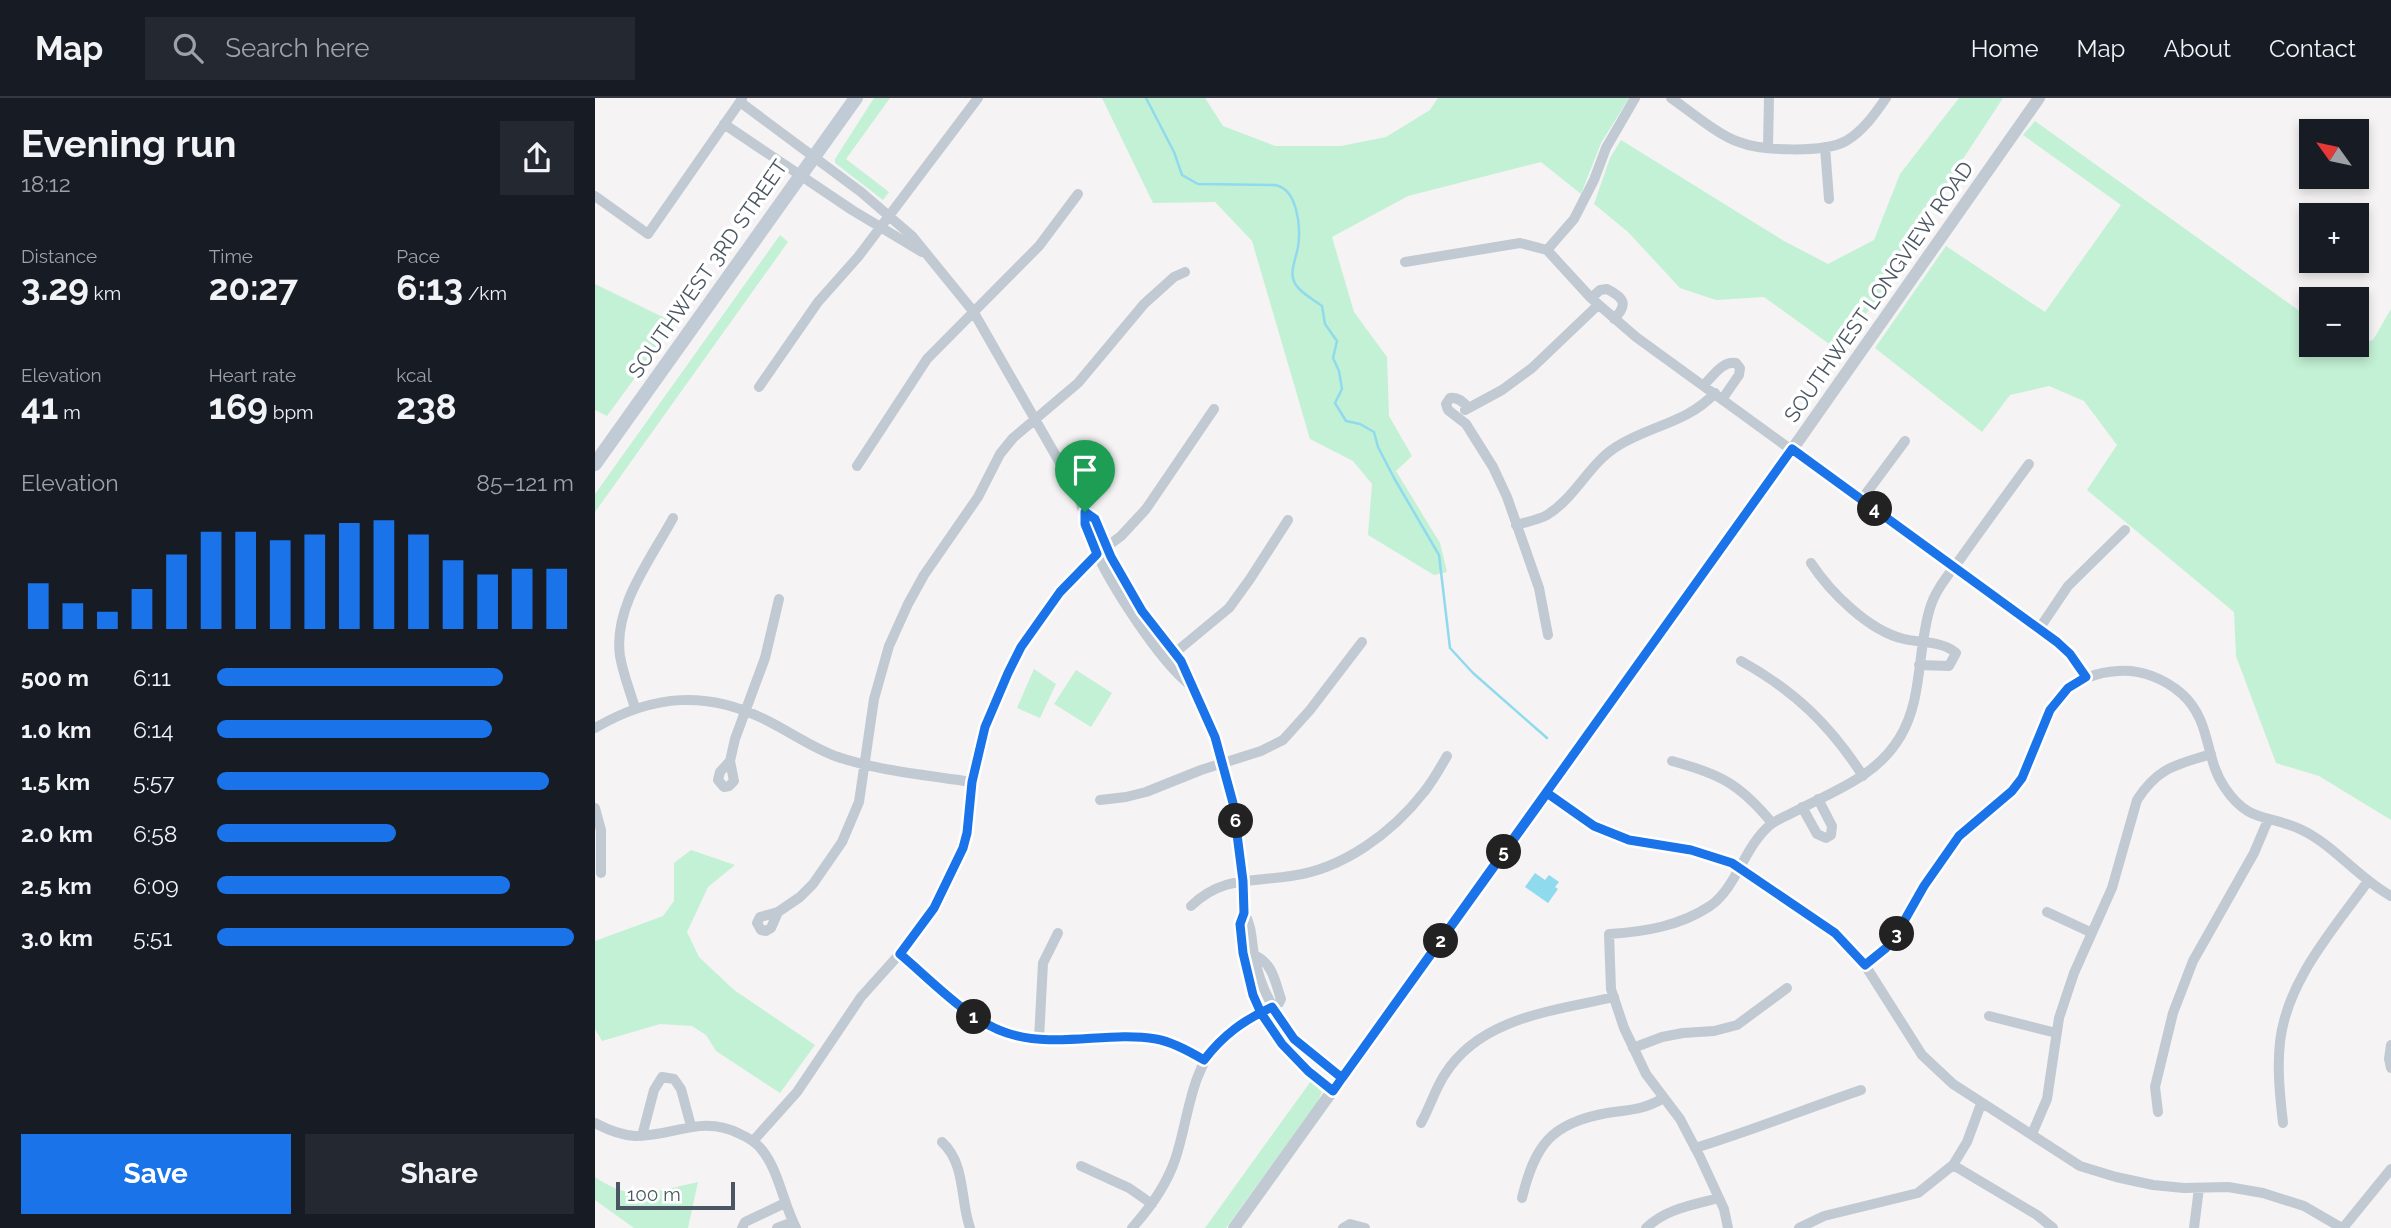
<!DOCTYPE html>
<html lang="en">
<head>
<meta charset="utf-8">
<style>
  body { margin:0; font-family:Raleway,sans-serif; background:#242831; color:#f1f3f6; height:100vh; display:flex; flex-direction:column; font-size:26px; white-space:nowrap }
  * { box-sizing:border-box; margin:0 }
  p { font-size:23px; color:#9ea1a6 }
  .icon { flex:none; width:38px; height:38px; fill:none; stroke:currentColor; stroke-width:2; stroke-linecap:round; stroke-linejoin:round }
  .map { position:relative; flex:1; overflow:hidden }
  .drawer { display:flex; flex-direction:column; background:#171b24; width:595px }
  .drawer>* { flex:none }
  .needle { width:46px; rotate:303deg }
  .fabs { position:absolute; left:1704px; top:21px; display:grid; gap:14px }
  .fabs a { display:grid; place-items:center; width:70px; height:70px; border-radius:0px; background:#171b24; box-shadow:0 4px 10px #0003; font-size:35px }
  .scale { position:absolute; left:21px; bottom:18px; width:119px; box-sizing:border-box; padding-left:7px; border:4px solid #4a5661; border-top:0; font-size:19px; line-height:24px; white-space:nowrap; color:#4a5661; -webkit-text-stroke:5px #fff; paint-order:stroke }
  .pin { position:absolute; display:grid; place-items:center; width:60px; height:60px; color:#fff; margin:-72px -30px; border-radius:50% 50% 50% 0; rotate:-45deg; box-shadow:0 0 7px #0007 }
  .pin .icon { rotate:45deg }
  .km { position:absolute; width:35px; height:35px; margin:-18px; border-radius:50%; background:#222; color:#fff; font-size:19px; line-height:35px; text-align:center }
  .round { display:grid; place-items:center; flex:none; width:74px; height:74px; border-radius:0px; background:#242831 }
  .overview { display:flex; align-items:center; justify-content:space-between; height:119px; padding:0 21px }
  h1 { font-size:38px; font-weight:700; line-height:52px }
  .figures { display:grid; grid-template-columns:repeat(3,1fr); gap:10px; height:119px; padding:7px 21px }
  .figures div { display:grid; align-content:center }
  .figures b { font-size:35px; font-weight:700 }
  .figures small { font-size:19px; font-weight:400 }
  .figures p { font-size:19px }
  .chart { height:196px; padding:14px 21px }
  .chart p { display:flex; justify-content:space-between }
  .chart svg { width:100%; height:126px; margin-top:7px; stroke:#1a73e8; stroke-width:6 }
  .button { display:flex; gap:14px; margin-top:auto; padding:14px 21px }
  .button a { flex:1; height:80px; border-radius:0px; background:#1a73e8; color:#fff; font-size:28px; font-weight:700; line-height:80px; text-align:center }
  .button a+a { background:#242831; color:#f1f3f6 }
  ul { padding:0 21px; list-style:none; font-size:23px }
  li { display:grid; grid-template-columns:112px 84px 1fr; align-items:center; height:52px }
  li i { height:18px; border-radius:9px; background:#1a73e8 }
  header { display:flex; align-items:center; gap:42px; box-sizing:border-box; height:98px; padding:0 35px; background:#171b24; border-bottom:2px solid #363941 }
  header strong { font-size:33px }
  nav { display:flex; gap:38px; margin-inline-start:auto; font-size:24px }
  .search { width:490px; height:63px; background:#242831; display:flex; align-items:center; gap:18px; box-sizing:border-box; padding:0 24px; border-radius:0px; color:#9ea1a6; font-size:26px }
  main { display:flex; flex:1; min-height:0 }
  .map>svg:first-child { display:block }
  .green { fill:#c3f1d5 }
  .water { fill:#90daee }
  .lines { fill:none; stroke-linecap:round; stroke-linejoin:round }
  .stream { stroke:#90daee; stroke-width:2.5 }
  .minor { stroke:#c1cad2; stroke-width:10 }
  .tertiary { stroke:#c1cad2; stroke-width:12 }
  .secondary { stroke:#c1cbd6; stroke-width:14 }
  .route-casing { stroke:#fff; stroke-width:14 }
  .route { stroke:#1a73e8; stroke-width:9 }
  .labels { text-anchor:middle; stroke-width:7; stroke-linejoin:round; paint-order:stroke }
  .street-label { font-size:21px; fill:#4a5661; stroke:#fff }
</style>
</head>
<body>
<header>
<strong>Map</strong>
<div class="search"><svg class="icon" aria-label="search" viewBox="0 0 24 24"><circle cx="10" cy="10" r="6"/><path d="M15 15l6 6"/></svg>Search here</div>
<nav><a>Home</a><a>Map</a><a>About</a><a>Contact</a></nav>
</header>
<main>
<section class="drawer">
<div class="overview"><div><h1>Evening run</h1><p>18:12</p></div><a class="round"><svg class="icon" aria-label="share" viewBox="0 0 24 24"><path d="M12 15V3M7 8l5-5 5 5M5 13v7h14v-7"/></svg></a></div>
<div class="figures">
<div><p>Distance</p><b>3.29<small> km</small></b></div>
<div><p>Time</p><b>20:27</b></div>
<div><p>Pace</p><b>6:13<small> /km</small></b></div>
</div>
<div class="figures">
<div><p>Elevation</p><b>41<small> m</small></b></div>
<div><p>Heart rate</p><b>169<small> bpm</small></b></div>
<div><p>kcal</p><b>238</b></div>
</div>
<div class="chart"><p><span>Elevation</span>85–121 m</p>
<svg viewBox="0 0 160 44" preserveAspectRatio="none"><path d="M5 44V28M15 44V35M25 44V38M35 44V30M45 44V18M55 44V10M65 44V10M75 44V13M85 44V11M95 44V7M105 44V6M115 44V11M125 44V20M135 44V25M145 44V23M155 44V23"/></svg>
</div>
<ul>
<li><b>500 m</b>6:11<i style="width:80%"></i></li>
<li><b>1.0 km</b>6:14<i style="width:77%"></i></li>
<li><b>1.5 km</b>5:57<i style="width:93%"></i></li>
<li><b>2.0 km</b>6:58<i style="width:50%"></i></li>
<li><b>2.5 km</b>6:09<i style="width:82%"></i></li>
<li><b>3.0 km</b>5:51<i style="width:100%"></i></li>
</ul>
<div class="button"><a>Save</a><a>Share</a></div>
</section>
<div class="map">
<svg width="1796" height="1130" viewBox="0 0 1796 1130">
  <rect width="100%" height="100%" fill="#f5f3f3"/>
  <path class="green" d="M279,0h16l-44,61 43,33 -6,8 -48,-37v-4z
    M507,0h103l18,28 52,20h66l45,-9 44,-27 8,-12h191l-28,45 -20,51 -40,-32 -133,34 -76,41 22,75 33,45 2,59 23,40 -16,15 44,72 7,29 -13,3 -66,-40 4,-51 -19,-23 -43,-22 -58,-198 -37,-39 -62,1z
    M1364,0h44l-90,137 3,10 -77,106 -75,-54 -48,3 -36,-12 -52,-56 -34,-28 16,-46 11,-18 163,101 44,23 46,-24 26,-66z
    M1440,23l277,199v25h34l3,2 24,-7 18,-31v511l-72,-44 -43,-13 -40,-107 -2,-44 -147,-122 30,-45 -33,-44 -35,-15 -39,9 -28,37 -107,-84 71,-102 99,66 76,-107 -98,-70z
    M185,137l8,7 -193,270v-18z
    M0,186l80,39 -68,93 -12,-6z
    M439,571l22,15 -16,34 -23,-10z
    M481,572l36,23 -21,34 -37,-23z
    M96,752l44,15 -27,22 -21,45 12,25 35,33 81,55 -35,48 -64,-42 -10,-16 -14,-9 -32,-2 -58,17 -7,-12v-88l68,-25 11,-15v-38z
    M716,983l11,11 -4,9 -92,127h-21z
    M0,1079c39,27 60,14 103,5l-10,46h-54l-39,-28z"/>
  <path class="water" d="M940,775l10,7 4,-5 10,7 -4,5 3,2 -10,14 -23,-16z"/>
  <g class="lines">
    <path class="stream" d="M551,0l28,54 8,23 16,9 77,1c23,4 26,43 23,62 -2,12 -10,27 -2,38 5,8 18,15 26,21l3,18 12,17 -4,17 6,13 3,18 -7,14 11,18 14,3 14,8 4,15 16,31 45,77 11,93 23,25 74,65"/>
    <path class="minor" d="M1076,0c18,12 48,38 68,44 23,9 85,11 107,-1 17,-10 29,-27 40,-43
      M145,4l121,90 51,44 61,75 103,180c9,20 11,40 20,61 16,35 63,108 93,132
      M129,26l128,86 70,42
      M1173,49l1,-49
      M1230,49l4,52
      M0,98l53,38 94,-135
      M952,152l27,-31 20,-39 12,-32 29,-50
      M810,164l115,-19 27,7 44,48 45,39 421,306 13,11 16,23
      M996,200l9,-8 7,-1c18,9 21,16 7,30
      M1109,287c9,-9 18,-24 32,-22l4,5 -1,7 -16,23
      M164,289l59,-85 40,-45 120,-159
      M873,310c-5,-7 -10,-11 -18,-10l-4,6 2,6 18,14 27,43 14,30 32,91 9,47
      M870,312l37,-20 30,-22 66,-63
      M262,368l70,-107 112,-113 39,-52
      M1267,401l43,-58
      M490,414l10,7 16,38 31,54 39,50 8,23 15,27 20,53 9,39 10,78 1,32 -4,11 3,29 10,42 8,18 21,31 26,27 25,20
      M921,427c10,-3 22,-5 31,-10 28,-17 42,-51 69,-68 34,-22 70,-23 99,-54
      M1216,465c19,29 58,68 93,76 16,4 39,2 52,14l-7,13 -30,-1
      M1444,531l29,-43 57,-56
      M576,558l58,-48 21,-29 38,-59
      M1146,563c54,30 89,64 122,115
      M40,610c-5,-17 -12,-34 -15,-52 -7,-49 31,-97 53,-138
      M0,630c58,-34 113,-38 173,-7 22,11 43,26 67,35 43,15 92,19 137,26
      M135,663l4,20 -5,5 -5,1 -6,-7 2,-8 10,-11 5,-22 30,-81 14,-59
      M1077,663c48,13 68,23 100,62
      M952,695l47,33 35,14 62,10 41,13 103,70 30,32 57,90 31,29 127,82 36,11 37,8 31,3 44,-1 35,6 41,13 38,22
      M505,702l26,-3 20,-5 55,-22 60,-19 22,-11 27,-30 52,-68
      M1207,709l15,27 9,4 5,-3 1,-9 -14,-27
      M0,710l6,22v43
      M596,808c31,-30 61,-24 100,-30 52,-7 101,-43 133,-84 9,-11 16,-24 23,-36
      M183,814l-7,16 -5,3 -5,-1 -4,-7 3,-6 18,-5 22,-15 13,-13 29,-42 17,-40 15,-103 15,-53 19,-42 16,-29 54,-78 22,-43 13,-16 65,-55 66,-79 30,-27 11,-5
      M1452,814l43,20
      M649,815c9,14 7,30 11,47 11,52 44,88 87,118
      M305,856c31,26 68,66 107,79 47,16 100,-2 149,6 17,3 33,12 48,21
      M1270,867c7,-5 15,-11 21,-17 13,-14 21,-32 31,-49 12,-21 26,-43 41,-62 18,-22 46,-33 63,-57 9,-13 12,-29 17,-44 14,-40 37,-62 80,-65 23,-2 47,8 64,23 30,27 22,64 43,94 24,36 44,26 77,42 33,16 56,48 89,66
      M1394,918l67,17
      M444,941l4,-76 15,-30
      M1796,947l-2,14 2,9
      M1038,950l29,-11 21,-4 31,-2 23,-6 50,-37
      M1563,1014l-3,-25 18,-74 20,-52 61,-108 14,-33
      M0,1025c13,7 25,12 40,13 38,1 66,-22 105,-2 9,4 16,8 22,16 17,21 21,53 34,78
      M826,1025c9,-16 14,-34 24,-49 36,-57 109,-63 169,-77
      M1688,1025c-3,-27 -6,-54 -3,-81 7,-62 54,-113 88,-161
      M1437,1036l15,-35 12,-81 15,-45 38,-85 25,-88c21,-33 39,-35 74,-46
      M47,1038l12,-46 8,-13 12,2 7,10 10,37
      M158,1043l44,-49 64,-95 44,-49 29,-40 17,-32 16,-43 5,-51 13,-55 9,-25 27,-55 39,-55 37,-38 24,-18 25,-27 68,-100
      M347,1044c24,22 18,58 28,86
      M1100,1050c56,-17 110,-39 166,-58
      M1358,1067l84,50 16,13
      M486,1068l48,22 23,16
      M927,1100c13,-53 29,-75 85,-85 25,-4 33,-2 57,-15
      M147,1130l3,-6 40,-19
      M182,1130l16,-6
      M537,1130c18,-20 34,-42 43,-68 14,-41 14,-87 45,-120 17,-17 39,-25 59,-37l2,-4c-6,-17 -8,-36 -27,-44
      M748,1130l7,-4 15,4
      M1051,1130c20,-19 46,-23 73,-30
      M1133,1130l-4,-19 -24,-52 -20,-38 -34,-45 -22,-46 -13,-39 -2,-55c35,-2 71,-8 101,-28 27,-19 34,-59 60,-81 8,-6 18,-10 28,-15 38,-20 79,-34 102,-73 23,-37 17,-87 30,-129 6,-20 21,-36 33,-53 22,-31 44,-61 66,-91
      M1204,1130l25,-12 94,-23 35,-28 14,-23 14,-38
      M1599,1130l5,-40
      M1748,1130l48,-59"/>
    <path class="tertiary" d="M639,1130l567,-791 238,-339"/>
    <path class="secondary" d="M0,366l261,-366"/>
  </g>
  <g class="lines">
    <defs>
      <path id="route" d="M490,414v12l12,30 -37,38 -39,55 -13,26 -23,54 -13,55 -5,51 -4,15 -29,60 -34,46c31,26 69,67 107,79 48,16 100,-2 149,6 17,3 33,12 48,21 19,-25 40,-40 68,-53l22,32 48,39 205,-285 47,33 35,14 62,10 41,13 103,70 30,32 21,-17 9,-11 29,-51 35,-50 53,-45 10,-13 28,-68 18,-22 18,-11 -16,-23 -13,-12 -265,-193c-150,210 -300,420 -450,629l-9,13 -25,-20 -26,-27 -21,-31 -8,-18 -10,-42 -3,-29 4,-11 -1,-32 -10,-78 -18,-66 -34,-76 -39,-50 -31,-54 -16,-38 -10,-7"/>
    </defs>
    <use href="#route" class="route-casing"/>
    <use href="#route" class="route"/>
  </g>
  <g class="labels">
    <g class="street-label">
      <text transform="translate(113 171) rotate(-55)" y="7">SOUTHWEST 3RD STREET</text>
      <text transform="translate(1284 194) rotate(-55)" y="7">SOUTHWEST LONGVIEW ROAD</text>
    </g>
  </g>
</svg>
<div class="fabs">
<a><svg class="needle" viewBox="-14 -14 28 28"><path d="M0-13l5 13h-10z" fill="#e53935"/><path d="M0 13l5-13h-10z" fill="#9ea1a6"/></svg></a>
<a>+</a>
<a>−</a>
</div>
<div class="scale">100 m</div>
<div class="pin" style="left:490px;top:414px;background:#1e9e55"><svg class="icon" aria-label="arrive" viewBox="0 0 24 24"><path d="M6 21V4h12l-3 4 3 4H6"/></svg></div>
<b class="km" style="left:379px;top:919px">1</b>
<b class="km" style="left:846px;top:843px">2</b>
<b class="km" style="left:1302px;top:836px">3</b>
<b class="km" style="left:1280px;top:411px">4</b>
<b class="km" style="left:909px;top:754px">5</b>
<b class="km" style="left:641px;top:723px">6</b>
</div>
</main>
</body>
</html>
